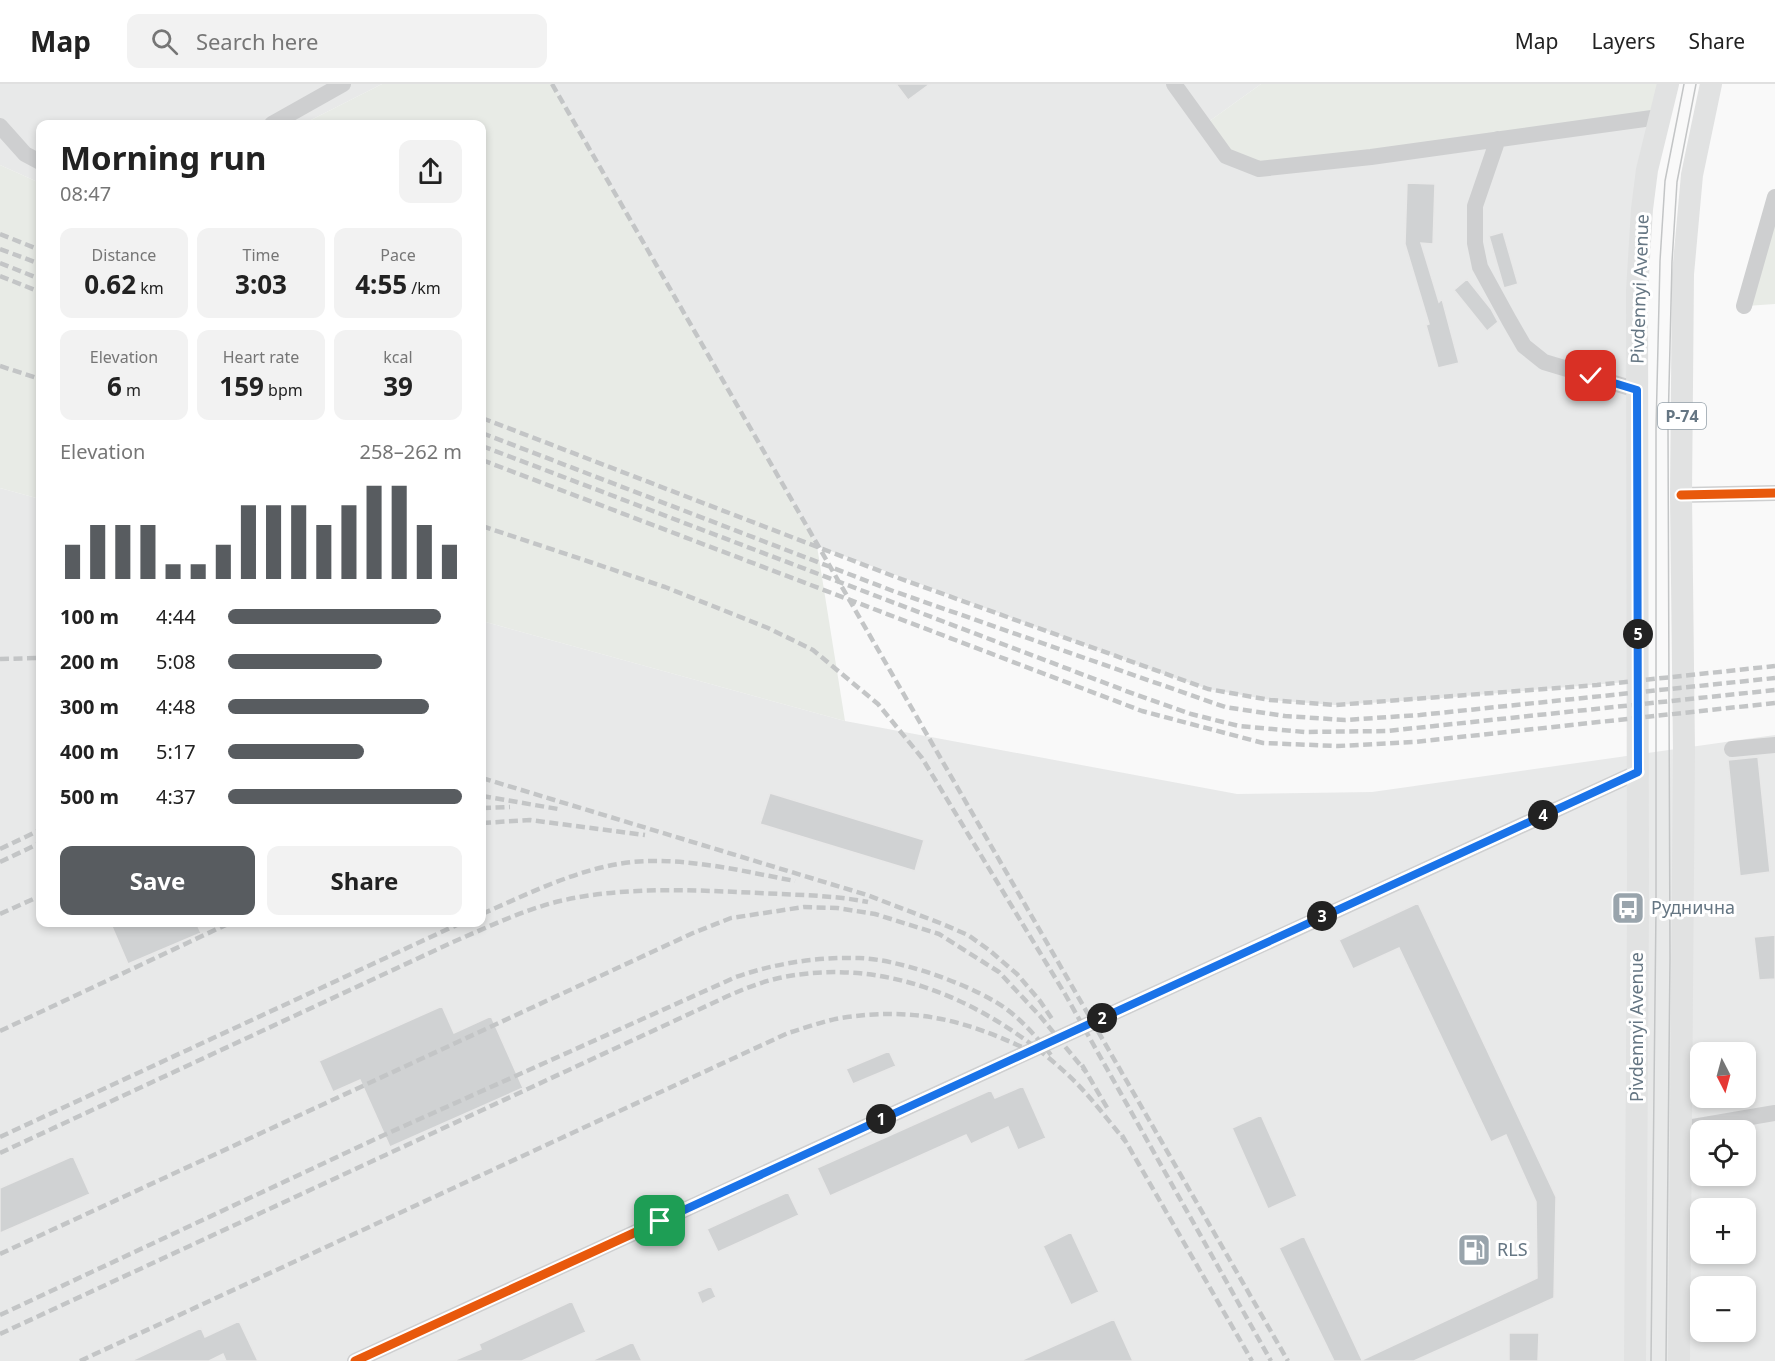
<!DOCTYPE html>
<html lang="en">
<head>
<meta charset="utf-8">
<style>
  body { margin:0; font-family:"Noto Sans",sans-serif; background:#f2f2f2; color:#222; height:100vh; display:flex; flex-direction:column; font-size:22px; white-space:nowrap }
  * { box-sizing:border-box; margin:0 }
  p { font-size:20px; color:#767676 }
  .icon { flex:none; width:33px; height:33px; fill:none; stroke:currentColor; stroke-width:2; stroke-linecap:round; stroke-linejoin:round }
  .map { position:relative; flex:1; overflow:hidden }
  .side { position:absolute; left:36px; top:36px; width:450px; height:807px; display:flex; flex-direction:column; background:#fff; border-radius:12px; box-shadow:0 3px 9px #0003 }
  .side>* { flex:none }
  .needle { width:39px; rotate:174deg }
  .tools { position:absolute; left:1690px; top:958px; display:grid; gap:12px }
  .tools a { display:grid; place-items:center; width:66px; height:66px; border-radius:12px; background:#fff; box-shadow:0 3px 9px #0003; font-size:30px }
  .pin { position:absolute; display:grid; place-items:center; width:51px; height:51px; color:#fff; margin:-26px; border-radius:12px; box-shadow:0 3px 9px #0006 }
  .km { position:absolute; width:30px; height:30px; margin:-15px; border-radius:50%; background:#222; color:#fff; font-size:16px; line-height:30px; text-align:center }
  .round { display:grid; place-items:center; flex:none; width:63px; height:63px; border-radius:12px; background:#f2f2f2 }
  .headline { display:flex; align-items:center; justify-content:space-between; height:102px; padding:0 24px }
  h1 { font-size:33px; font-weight:700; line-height:45px }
  .stats { display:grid; grid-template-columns:repeat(3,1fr); gap:9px; height:102px; padding:6px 24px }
  .stats div { display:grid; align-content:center; border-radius:12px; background:#f2f2f2; text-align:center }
  .stats b { font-size:26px; font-weight:700 }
  .stats small { font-size:16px; font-weight:400 }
  .stats p { font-size:16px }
  .chart { height:168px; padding:12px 24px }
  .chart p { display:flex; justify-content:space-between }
  .chart svg { width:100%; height:108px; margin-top:6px; stroke:#585c60; stroke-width:6 }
  .action { display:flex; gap:12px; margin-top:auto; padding:12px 24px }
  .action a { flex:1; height:69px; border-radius:12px; background:#585c60; color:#fff; font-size:24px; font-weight:700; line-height:69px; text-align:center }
  .action a+a { background:#f2f2f2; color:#222 }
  ul { padding:0 24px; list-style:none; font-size:20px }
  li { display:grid; grid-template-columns:96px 72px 1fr; align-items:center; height:45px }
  li i { height:15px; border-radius:8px; background:#585c60 }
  header { display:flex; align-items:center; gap:36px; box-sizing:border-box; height:84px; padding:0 30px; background:#fff; border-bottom:2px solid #e0e0e0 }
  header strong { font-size:28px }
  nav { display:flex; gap:33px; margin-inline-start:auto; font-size:21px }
  .search { width:420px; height:54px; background:#f2f2f2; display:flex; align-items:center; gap:15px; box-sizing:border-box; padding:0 21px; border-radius:12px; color:#767676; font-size:22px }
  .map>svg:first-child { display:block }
  .built { fill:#e8e9e9; fill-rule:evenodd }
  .green { fill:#e8ebe6 }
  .building { fill:#d0d2d3; stroke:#e8e8e8; stroke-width:1.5 }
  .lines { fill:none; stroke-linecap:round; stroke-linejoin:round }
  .minor { stroke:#cecfd0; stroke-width:16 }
  .major { stroke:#e1e2e2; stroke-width:22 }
  .tram { stroke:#c3c5c6; stroke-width:1.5 }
  .rail { stroke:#c3c5c6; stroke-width:4.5; stroke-dasharray:9 4.5; stroke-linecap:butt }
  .cycleway-casing { stroke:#fff; stroke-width:13 }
  .cycleway { stroke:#e8590c; stroke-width:9 }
  .route-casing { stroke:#fff; stroke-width:12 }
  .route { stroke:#1a73e8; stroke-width:8 }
  .labels { text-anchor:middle; stroke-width:6; stroke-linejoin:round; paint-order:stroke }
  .shield { fill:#fff; stroke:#939fa8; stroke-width:1.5 }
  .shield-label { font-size:16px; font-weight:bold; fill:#657683 }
  .street-label { font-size:18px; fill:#657683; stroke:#fff }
  .poi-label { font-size:18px; fill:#657683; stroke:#fff; text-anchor:start }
</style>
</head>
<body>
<header>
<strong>Map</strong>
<div class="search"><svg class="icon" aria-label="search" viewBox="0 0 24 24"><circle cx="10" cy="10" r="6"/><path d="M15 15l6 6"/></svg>Search here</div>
<nav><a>Map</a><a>Layers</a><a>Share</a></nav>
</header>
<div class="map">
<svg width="1775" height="1277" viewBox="0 0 1775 1277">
  <rect width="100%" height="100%" fill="#f9f9f9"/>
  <path class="built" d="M0,0h382l-79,40h-263v59l-40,-18z
    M552,0h709l-57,41 455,-8 -12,53 -9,511 -220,19 -83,5 -65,-5 -62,-11 -53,-18 -338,-125z
    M0,404l40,11v423h442v-301l363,100 392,73 135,-2 403,-57v626h-1775zM1701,969h45v45h-45zM1701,1047h45v45h-45zM1701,1125h45v45h-45zM1701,1203h45v45h-45z"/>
  <path class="green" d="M382,0h170l265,462 28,175 -363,-100v-497h-179z
    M1261,0h407l-9,33 -400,52 -33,-13 -22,-31z
    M0,81l40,18v316l-40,-11z
    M1775,115v105l-29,2z"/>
  <path class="building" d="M896,0h34l-22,16z
    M1407,99l28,1 -2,60 -12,-1 18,59 3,-3 17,64 -21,5 -12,-43 3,-1 -24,-80z
    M1503,148l15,52 -14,4 -15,-52z
    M1467,195l24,30 7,13 -11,9 -33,-41z
    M1758,673l12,115 -30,4 -12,-116z
    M770,709l154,47 -9,31 -155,-47z
    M1418,819l138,294 -2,101 -140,63h-80l-55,-113 25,-12 58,124 175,-82 -1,-76 -30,-67 -15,7 -92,-194 -46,21 -14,-29z
    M110,838h86l5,11 -73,31z
    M1775,851v44l-16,1 -5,-43z
    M442,922l12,27 37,-17 32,72 -133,59 -30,-67 -27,12 -14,-31z
    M889,967l7,15 -43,18 -7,-15z
    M1023,1002l23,52 -28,12 -10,-23 -37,17 -5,-9 -136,61 -13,-28 174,-78 4,8z
    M1261,1031l36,81 -29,13 -36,-81z
    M73,1072l17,38 -90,39v-45z
    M788,1108l11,23 -81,37 -11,-23z
    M1071,1148l28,60 -28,13 -28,-59z
    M711,1202l5,11 -14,7 -5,-12z
    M572,1217l14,31 -64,29h-69l28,-12 -2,-5z
    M1114,1235l19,42h-113z
    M239,1237l19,40h-32l-3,-7 -14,7h-78l70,-33 4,9z
    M1509,1249h30l-1,28h-29z
    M633,1258l9,19h-51z"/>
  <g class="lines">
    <path class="minor" d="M1174,0l52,72 33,13 112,-12 288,-40
      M272,40l71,-40
      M0,42l25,28 15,8
      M1498,55l-23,67v37l5,24 29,53 15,26 20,16 93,28
      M1744,222l31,-109
      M1681,411l94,-2
      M1732,665l43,-4
      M1681,1045l94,-16
      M355,1277l1283,-589"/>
    <path class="major" d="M1635,1277l3,-452 -1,-618 5,-82 5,-39 21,-86
      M1679,1277l5,-610 -3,-256 2,-221 9,-99 19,-91"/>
    <path class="tram" d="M1651,1277l5,-452v-480l4,-168 5,-80 19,-97
      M1666,1277l4,-403 -2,-530 4,-166 5,-80 19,-98"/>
    <path class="rail" d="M552,0l736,1277
      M0,150l40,16
      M0,165l40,15
      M0,179l40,16
      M0,192l40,16
      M0,282l40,13
      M482,334l411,158 315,113 62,11 65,5 262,-20 178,-19
      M482,349l411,158 332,116 60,9 60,4 75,-5 355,-37
      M482,362l652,248 57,20 48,12 66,6 82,-1 388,-41
      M482,376l660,251 121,32 75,3 76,-4 361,-39
      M482,442l183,61 103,41 45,22 65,54 44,54 143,236 206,367
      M0,575l40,-1
      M482,694l385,117 73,28 28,12 21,15 28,24 23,27 12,18
      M482,712l76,13
      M482,724l28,-1
      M482,739l48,-3 115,15
      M0,765l40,-19
      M0,778l40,-19
      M0,830l40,-18
      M482,830c48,-21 97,-46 150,-52 54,-5 110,9 163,19
      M0,947l232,-109
      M1082,981l27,46
      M1122,1051l130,226
      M0,1053l463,-215
      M0,1069l453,-211c35,-15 70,-32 107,-41 65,-15 133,-11 199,-8 37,2 74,2 109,9
      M0,1170l693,-321 38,-15 73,-11 33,1 38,6 64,20 60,38 41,44 46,56
      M0,1231l384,-180 352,-158c40,-14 81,-20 123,-19 38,1 103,24 135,43 23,13 41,34 57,54
      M0,1250l715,-332c21,-10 42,-19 64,-24 107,-23 209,24 287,95 22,20 41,46 60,69
      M80,1277l708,-328c17,-5 35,-12 53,-15 71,-11 123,1 187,32"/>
    <defs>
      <path id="cycleway" d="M1681,411l94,-2
        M355,1277l1283,-589"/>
    </defs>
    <use href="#cycleway" class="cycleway-casing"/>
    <use href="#cycleway" class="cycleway"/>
  </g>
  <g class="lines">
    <defs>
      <path id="route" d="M660,1137l978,-449 -1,-382 -46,-14"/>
    </defs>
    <use href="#route" class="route-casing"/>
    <use href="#route" class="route"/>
  </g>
  <defs>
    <symbol id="bus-square" viewBox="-11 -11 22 22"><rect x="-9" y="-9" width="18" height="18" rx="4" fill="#99a4ac" stroke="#fff"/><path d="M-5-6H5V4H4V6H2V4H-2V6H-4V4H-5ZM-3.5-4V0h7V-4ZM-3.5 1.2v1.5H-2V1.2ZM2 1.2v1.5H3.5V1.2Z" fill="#fff"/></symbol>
    <symbol id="fuel-square" viewBox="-11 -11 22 22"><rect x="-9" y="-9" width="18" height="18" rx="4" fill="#99a4ac" stroke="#fff"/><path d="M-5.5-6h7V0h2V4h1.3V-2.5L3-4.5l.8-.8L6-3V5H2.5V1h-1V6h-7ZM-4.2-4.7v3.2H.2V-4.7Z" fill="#fff"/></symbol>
  </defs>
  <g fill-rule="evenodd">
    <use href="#bus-square" x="1609" y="805" width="38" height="38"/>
    <use href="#fuel-square" x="1455" y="1147" width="38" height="38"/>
  </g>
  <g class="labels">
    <rect class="shield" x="1658" y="319" width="48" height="26" rx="4.5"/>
    <g class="shield-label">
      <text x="1682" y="338">Р-74</text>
    </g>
    <g class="street-label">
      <text transform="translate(1640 205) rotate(-88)" y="6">Pivdennyi Avenue</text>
      <text transform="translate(1637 943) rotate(-90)" y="6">Pivdennyi Avenue</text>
    </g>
    <g class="poi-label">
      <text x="1651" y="830">Руднична</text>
      <text x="1497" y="1172">RLS</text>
    </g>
  </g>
</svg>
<div class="tools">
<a><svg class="needle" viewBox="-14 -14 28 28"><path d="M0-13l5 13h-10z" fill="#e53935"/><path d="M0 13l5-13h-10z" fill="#767676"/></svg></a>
<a><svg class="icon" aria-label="locate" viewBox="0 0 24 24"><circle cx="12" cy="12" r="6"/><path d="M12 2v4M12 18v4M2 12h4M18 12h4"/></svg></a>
<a>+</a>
<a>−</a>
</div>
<div class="pin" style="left:660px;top:1137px;background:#1e9e55"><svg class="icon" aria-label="arrive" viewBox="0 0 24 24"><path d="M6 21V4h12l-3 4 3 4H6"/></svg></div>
<div class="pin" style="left:1591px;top:292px;background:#d93025"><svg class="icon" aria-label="check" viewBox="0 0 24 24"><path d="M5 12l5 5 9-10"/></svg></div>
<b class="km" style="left:881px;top:1035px">1</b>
<b class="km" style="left:1102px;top:934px">2</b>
<b class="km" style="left:1322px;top:832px">3</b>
<b class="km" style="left:1543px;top:731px">4</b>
<b class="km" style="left:1638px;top:550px">5</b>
<section class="side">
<div class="headline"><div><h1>Morning run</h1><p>08:47</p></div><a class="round"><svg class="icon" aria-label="share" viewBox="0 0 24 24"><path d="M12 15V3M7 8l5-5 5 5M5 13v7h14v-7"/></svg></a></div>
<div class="stats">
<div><p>Distance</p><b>0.62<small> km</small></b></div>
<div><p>Time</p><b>3:03</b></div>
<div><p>Pace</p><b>4:55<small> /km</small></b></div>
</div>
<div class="stats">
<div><p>Elevation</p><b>6<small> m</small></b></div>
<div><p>Heart rate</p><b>159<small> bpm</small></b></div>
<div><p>kcal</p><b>39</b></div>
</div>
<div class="chart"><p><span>Elevation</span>258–262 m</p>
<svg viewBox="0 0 160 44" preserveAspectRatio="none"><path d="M5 44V30M15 44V22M25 44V22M35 44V22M45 44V38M55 44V38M65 44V30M75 44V14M85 44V14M95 44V14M105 44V22M115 44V14M125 44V6M135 44V6M145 44V22M155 44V30"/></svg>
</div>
<ul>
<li><b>100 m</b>4:44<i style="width:91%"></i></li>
<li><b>200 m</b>5:08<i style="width:66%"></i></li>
<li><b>300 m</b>4:48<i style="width:86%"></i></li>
<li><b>400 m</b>5:17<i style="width:58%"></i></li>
<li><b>500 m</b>4:37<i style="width:100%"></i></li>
</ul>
<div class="action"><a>Save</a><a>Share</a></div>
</section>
</div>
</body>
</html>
